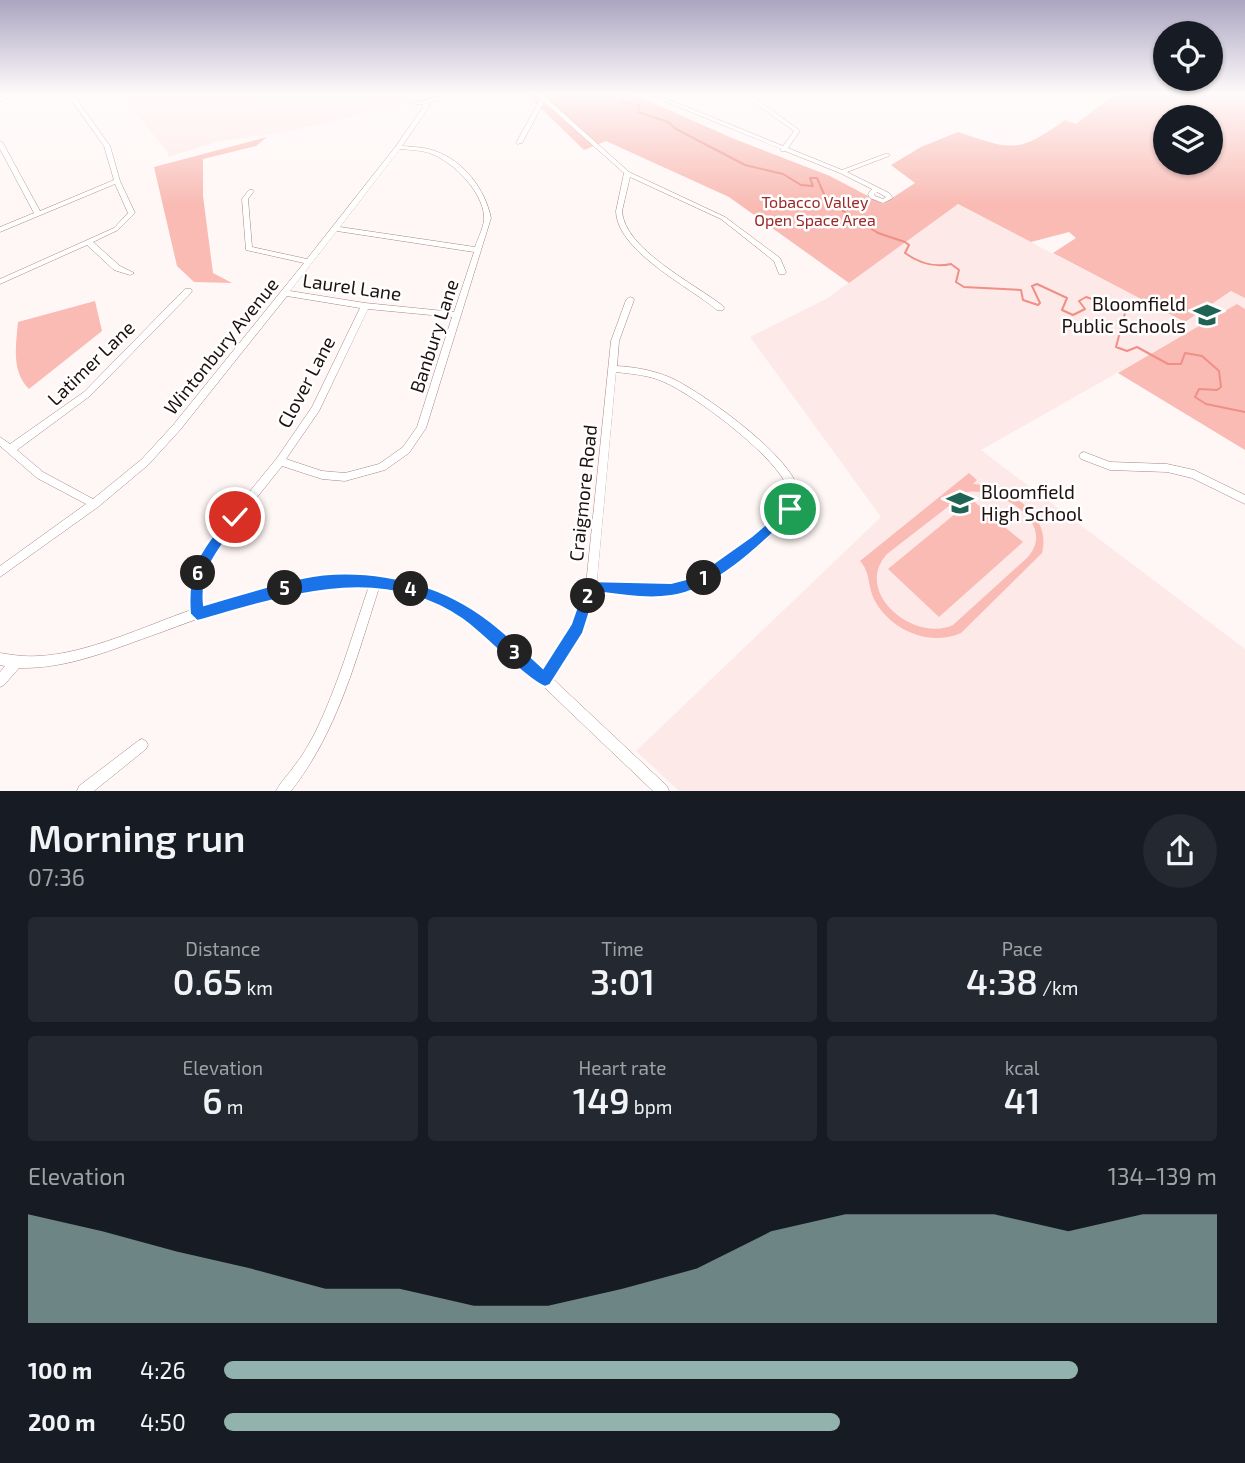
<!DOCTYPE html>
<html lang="en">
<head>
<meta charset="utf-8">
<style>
  body { margin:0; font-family:"Exo 2",sans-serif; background:#242831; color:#f1f3f6; height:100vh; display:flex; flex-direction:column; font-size:26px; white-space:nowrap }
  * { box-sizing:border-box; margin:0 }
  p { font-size:23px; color:#9ea1a6 }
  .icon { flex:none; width:38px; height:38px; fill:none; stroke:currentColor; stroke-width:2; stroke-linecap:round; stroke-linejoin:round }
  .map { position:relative; height:791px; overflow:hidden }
  .panel { display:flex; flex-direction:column; background:#171b24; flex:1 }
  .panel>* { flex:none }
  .buttons { position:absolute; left:1153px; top:21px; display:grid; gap:14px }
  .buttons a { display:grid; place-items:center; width:70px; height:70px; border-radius:50%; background:#171b24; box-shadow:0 2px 5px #0004; font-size:35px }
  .pin { position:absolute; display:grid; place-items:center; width:60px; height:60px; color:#fff; margin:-30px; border:4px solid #fff; border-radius:50%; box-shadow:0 2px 7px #0007 }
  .km { position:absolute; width:35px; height:35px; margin:-18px; border-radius:50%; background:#222; color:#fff; font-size:19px; line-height:35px; text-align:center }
  .round { display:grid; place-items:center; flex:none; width:74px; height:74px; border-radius:37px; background:#242831 }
  .headline { display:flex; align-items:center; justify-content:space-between; height:119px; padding:0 28px }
  h1 { font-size:38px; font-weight:600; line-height:52px }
  .figures { display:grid; grid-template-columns:repeat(3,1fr); gap:10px; height:119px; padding:7px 28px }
  .figures div { display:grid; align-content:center; border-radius:7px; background:#242831; text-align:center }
  .figures b { font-size:35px; font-weight:600 }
  .figures small { font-size:19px; font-weight:400 }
  .figures p { font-size:19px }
  .chart { height:196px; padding:14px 28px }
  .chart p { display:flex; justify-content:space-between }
  .chart svg { width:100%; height:126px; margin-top:7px; fill:#92b2ad; opacity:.7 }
  ul { padding:0 28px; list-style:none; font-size:23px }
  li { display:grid; grid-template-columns:112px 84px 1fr; align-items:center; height:52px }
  li i { height:18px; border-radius:9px; background:#92b2ad }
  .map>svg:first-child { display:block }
  .built { fill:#fde9e7 }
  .green { fill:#f9bbb4; fill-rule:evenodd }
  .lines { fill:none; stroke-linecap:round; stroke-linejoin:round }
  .stream { stroke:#f08f86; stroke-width:2 }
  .minor-casing { stroke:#a98682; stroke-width:1 }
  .minor { fill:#fff; fill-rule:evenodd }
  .route { fill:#1a73e8; stroke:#fff; stroke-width:2 }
  .labels { text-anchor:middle; stroke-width:5; stroke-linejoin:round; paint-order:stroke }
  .far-park-label { font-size:16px; fill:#9a2927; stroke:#fff }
  .street-label { font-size:19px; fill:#1e110f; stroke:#fff }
  .poi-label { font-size:19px; fill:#1e110f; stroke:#fff; text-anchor:end }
</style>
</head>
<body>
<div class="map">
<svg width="1245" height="791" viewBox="0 0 1245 791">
  <rect width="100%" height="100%" fill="#fff7f6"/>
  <path class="built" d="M139,94h277l4,6 -125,30 -79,12 -48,15v-5l-46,-54z
    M957,204l228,118 47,-31 13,7v11l-8,-4 -256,145 264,199v142h-566l-43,-40 245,-234 -131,-180 78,-39z"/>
  <path class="green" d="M526,94h107l99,44 98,38 53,28 32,-21 -24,-18 30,-18 37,-15c55,18 59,22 107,-12l11,4 39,-30h130v204l-14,-7 -46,31 -132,-69 23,-15 -7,-6 -38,10 -73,-38 -109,79 -120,-86 -123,-56 -22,9zM1166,117h45v46h-45z
    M267,137l-11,9 -53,13v37l10,77 19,10 -38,-1 -17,-16 -23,-99z
    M95,301l7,30 -73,58c-18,-18 -13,-44 -11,-67z
    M1237,304l8,5v141l-127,-77z
    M969,473l8,7 -4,4c35,2 79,30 69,69l-81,80c-32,14 -70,-3 -86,-32 -8,-15 -4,-28 -15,-40zM967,492c31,-5 91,30 61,65l-75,68c-38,18 -101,-32 -66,-71z
    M972,500l51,42 -84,75 -51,-48z"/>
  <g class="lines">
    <path class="stream" d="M604,94h6
      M616,94l7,8 16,3 -1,7 30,10 8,7 69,36 38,9 18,11 12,1 -3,-8h7l10,23 18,1 -4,5 2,4 35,22 27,9 4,3 -4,8c14,10 28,15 46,11l8,6 -3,12 8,5 57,3 2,10 15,5 2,-2 -8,-17 5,-2 30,14 -5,12 11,5 12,-6 -6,-8 7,-4 36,12 3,4 -9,34 11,4 10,-4 31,17h13l4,-11 17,3 17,15 2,16 -4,3 -18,-1 -4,8 11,7 39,8"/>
    <defs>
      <path id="minor" d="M13,94h10l-23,7v-4z
        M67,94h6l37,52 10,35 15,32 -17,17 -25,12 27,24 14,7 -4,2 -16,-5 -27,-25 -87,39v-5l114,-51 14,-15 -13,-29 -115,48v-5l34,-14 -34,-64v-8l3,2 37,68 74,-31 -10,-34z
        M452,94h11l-34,8v5l-27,39c11,1 23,1 33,5 29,10 50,38 56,67l-65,210 -17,25 -24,17 -40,11 -23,-2 -40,-13 -71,89 -11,31 2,21c90,-31 175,-51 262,1 29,17 55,40 80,62l28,-45 14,-40 25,-244 15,-41 4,-3 3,1 1,2 -15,41 -2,25c17,1 35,4 52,11 29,12 131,84 130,118 0,6 -4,10 -7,14 -20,35 -79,76 -118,86 -26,6 -54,-1 -79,-4l-14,41 -29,46 115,108 2,5h-16c-28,-27 -57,-54 -85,-81 -42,-40 -84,-85 -138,-108 -16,-7 -34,-11 -51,-14 -23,71 -41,143 -88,203h-15c5,-10 13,-17 19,-26 8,-10 14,-21 20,-32 23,-47 37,-97 54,-147 -20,0 -40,0 -60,3 -52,7 -101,26 -150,44 -46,16 -90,36 -140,35l-15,17 -4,2v-15l5,-6 -5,-1v-12c13,2 25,4 38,3 49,-2 107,-30 153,-46l-1,-24 13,-37 74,-91 35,-51 48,-99 -73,-12 -107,134 -32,35 -50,42 -98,70v-11l86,-62 -49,-26 -37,-32v-9l10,7 74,-52 101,-103h6l1,2 -1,2 -101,103 -73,54 26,22 50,27 49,-40 32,-35 130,-161 -58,-13 -4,-51 7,-9h4l1,1 -6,8 4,48 55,12 89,-113 27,-39v-3l-11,1v-2zM400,149c10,1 22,1 32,5 22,9 50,37 52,62 1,9 -6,22 -9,31l-135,-20zM337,231l137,21 -20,60 -89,-9 -75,-12zM368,309l84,8 -35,110 -14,20 -24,17 -34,9 -23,-2 -36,-12 33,-48zM616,372c16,2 33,3 48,10 32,14 104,69 121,100 3,5 4,10 4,15 -21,35 -76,79 -116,88 -24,5 -52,-1 -76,-4z
        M536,94h6l87,78 96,45 55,41 6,14 -1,2h-6l-5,-13 -53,-42 -91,-42 -8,34c2,38 73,73 101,95l1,2 -1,2h-6c-29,-24 -100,-59 -101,-99l8,-38 -80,-71 -22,41 -5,1 -1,-1 25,-45z
        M647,94h8l128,52 11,-15 -52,-37h7l50,36 1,1 -12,17 54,22 43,-16h4v2l-42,16 42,21 4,5 -10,5 -13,-5 -2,-4 4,-5 -32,-16 -55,-22h-4v-2zM877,192l9,5 -3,2 -8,-3 -1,-2z
        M1084,452l26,10 57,2 27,6 51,25v9l-53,-26 -25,-6 -57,-2 -29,-11 -2,-3 2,-3z
        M142,739l4,2 2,4 -2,4 -52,42h-17l2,-5 59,-45z"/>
    </defs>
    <use href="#minor" class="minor-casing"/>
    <use href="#minor" class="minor"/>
  </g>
  <linearGradient id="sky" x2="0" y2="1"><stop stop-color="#aba5c1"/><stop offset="0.46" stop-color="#fffbfb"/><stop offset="1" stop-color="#fffbfb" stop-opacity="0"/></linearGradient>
  <rect width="1245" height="205" fill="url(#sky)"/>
  <path class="route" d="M790,503l4,2v8c-31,30 -78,77 -123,83 -24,4 -51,-1 -75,-4l-13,41 -33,52 -5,2c-20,-8 -60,-52 -83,-68 -83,-57 -178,-22 -265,2l-7,-7c-4,-50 12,-63 40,-101l5,-2 5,2v8c-21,28 -40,48 -36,84 32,-9 65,-20 98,-27 52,-11 116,-1 162,26 30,17 54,41 79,64l28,-44 15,-43 85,2 23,-6 58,-41z"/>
  <defs>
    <symbol id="school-bare" viewBox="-9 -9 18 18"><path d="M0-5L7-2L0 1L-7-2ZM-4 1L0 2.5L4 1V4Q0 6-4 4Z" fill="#1e6354" stroke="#fff" stroke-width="2.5" paint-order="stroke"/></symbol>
  </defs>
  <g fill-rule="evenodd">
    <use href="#school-bare" x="1188" y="296" width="38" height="38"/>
    <use href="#school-bare" x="941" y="484" width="38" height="38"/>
  </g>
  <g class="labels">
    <g class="far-park-label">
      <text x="815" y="208">Tobacco Valley<tspan x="815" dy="18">Open Space Area</tspan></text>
    </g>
    <g class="street-label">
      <text transform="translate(352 287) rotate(8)" y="7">Laurel Lane</text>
      <text transform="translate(434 336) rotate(-72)" y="7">Banbury Lane</text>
      <text transform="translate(221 346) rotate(-51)" y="7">Wintonbury Avenue</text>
      <text transform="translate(91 363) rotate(-44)" y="7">Latimer Lane</text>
      <text transform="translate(306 382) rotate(-62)" y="7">Clover Lane</text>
      <text transform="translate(583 493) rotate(-84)" y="7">Craigmore Road</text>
    </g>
    <g class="poi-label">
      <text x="1186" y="311">Bloomfield<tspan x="1186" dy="22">Public Schools</tspan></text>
      <text x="981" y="499" text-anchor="start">Bloomfield<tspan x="981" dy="22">High School</tspan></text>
    </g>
  </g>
</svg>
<div class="buttons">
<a><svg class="icon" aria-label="locate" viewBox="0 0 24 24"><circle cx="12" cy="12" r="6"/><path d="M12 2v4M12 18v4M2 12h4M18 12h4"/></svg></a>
<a><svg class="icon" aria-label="layers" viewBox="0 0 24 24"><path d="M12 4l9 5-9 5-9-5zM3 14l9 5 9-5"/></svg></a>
</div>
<div class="pin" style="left:790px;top:509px;background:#1e9e55"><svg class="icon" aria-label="arrive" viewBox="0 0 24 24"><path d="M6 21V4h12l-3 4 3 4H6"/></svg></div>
<div class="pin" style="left:235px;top:517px;background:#d93025"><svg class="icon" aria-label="check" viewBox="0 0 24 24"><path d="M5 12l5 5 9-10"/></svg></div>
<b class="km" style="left:704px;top:578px">1</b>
<b class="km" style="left:588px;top:596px">2</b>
<b class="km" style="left:515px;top:652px">3</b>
<b class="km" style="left:411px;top:589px">4</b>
<b class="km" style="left:285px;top:588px">5</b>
<b class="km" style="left:198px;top:573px">6</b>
</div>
<section class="panel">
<div class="headline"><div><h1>Morning run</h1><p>07:36</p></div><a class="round"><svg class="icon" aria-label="share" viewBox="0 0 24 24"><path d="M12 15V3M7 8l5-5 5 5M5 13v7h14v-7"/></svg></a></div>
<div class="figures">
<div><p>Distance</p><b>0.65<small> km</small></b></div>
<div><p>Time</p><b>3:01</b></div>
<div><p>Pace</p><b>4:38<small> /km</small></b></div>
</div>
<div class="figures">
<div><p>Elevation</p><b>6<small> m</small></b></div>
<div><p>Heart rate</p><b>149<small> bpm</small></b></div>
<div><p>kcal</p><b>41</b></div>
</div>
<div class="chart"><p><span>Elevation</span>134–139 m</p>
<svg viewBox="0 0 160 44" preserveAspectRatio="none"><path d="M0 44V6L10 12L20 19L30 25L40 32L50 32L60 38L70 38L80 32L90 25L100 12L110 6L120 6L130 6L140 12L150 6L160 6V44z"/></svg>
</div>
<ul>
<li><b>100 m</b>4:26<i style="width:86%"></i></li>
<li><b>200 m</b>4:50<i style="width:62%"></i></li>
</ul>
</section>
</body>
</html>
